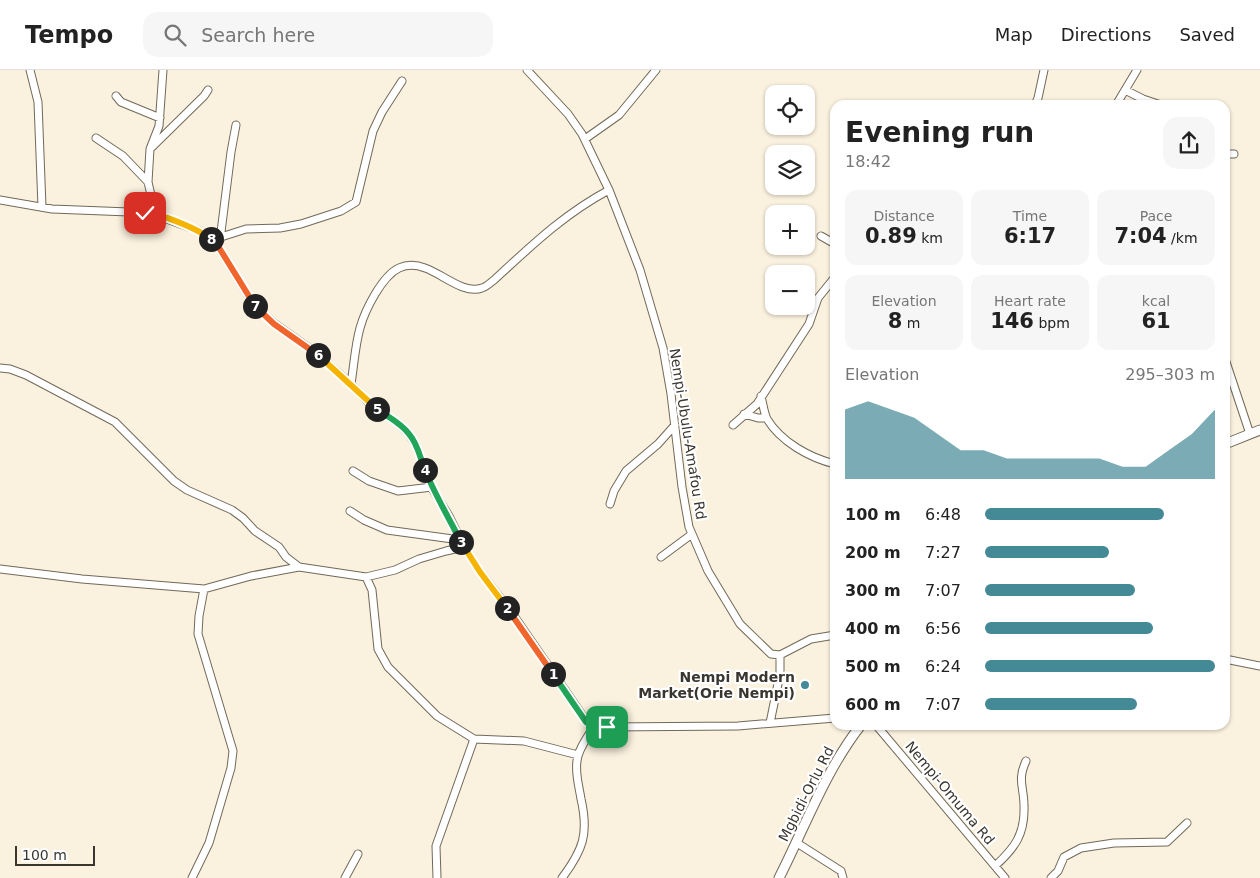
<!DOCTYPE html>
<html lang="en">
<head>
<meta charset="utf-8">
<style>
  body { margin:0; font-family:"DejaVu Sans",sans-serif; background:#f6f6f6; color:#222; height:100vh; display:flex; flex-direction:column; font-size:19px; white-space:nowrap }
  * { box-sizing:border-box; margin:0 }
  p { font-size:16px; color:#767676 }
  .icon { flex:none; width:28px; height:28px; fill:none; stroke:currentColor; stroke-width:2; stroke-linecap:round; stroke-linejoin:round }
  .map { position:relative; flex:1; overflow:hidden }
  .details { position:absolute; left:830px; top:30px; width:400px; height:630px; display:flex; flex-direction:column; background:#fff; border-radius:15px; box-shadow:0 1px 4px #0004 }
  .details>* { flex:none }
  .tools { position:absolute; left:765px; top:15px; display:grid; gap:10px }
  .tools a { display:grid; place-items:center; width:50px; height:50px; border-radius:10px; background:#fff; box-shadow:0 1px 4px #0004; font-size:25px }
  .scale { position:absolute; left:15px; bottom:12px; width:80px; box-sizing:border-box; padding-left:5px; border:2px solid #3a362f; border-top:0; font-size:14px; line-height:18px; white-space:nowrap; color:#3a362f; -webkit-text-stroke:4px #fff; paint-order:stroke }
  .pin { position:absolute; display:grid; place-items:center; width:42px; height:42px; color:#fff; margin:-21px; border-radius:10px; box-shadow:0 2px 8px #0006 }
  .km { position:absolute; width:25px; height:25px; margin:-12px; border-radius:50%; background:#222; color:#fff; font-size:14px; line-height:25px; text-align:center }
  .round { display:grid; place-items:center; flex:none; width:52px; height:52px; border-radius:15px; background:#f6f6f6 }
  .headline { display:flex; align-items:center; justify-content:space-between; height:85px; padding:0 15px }
  h1 { font-size:28px; font-weight:600; line-height:38px }
  .figures { display:grid; grid-template-columns:repeat(3,1fr); gap:8px; height:85px; padding:5px 15px }
  .figures div { display:grid; align-content:center; border-radius:12px; background:#f6f6f6; text-align:center }
  .figures b { font-size:21px; font-weight:600 }
  .figures small { font-size:14px; font-weight:400 }
  .figures p { font-size:14px }
  .chart { height:140px; padding:10px 15px }
  .chart p { display:flex; justify-content:space-between }
  .chart svg { width:100%; height:90px; margin-top:5px; fill:#448996; opacity:.7 }
  ul { padding:0 15px; list-style:none; font-size:16px }
  li { display:grid; grid-template-columns:80px 60px 1fr; align-items:center; height:38px }
  li i { height:12px; border-radius:6px; background:#448996 }
  header { display:flex; align-items:center; gap:30px; box-sizing:border-box; height:70px; padding:0 25px; background:#fff; border-bottom:1px solid #e0e0e0 }
  header strong { font-size:24px }
  nav { display:flex; gap:28px; margin-inline-start:auto; font-size:18px }
  .search { width:350px; height:45px; background:#f6f6f6; display:flex; align-items:center; gap:12px; box-sizing:border-box; padding:0 18px; border-radius:15px; color:#767676; font-size:19px }
  .map>svg:first-child { display:block }
  .lines { fill:none; stroke-linecap:round; stroke-linejoin:round }
  .minor-casing { stroke:#716959; stroke-width:9 }
  .major-casing { stroke:#716959; stroke-width:11 }
  .minor { stroke:#fff; stroke-width:7 }
  .major { stroke:#fff; stroke-width:9 }
  .split-1-casing { stroke:#fff; stroke-width:10 }
  .split-2-casing { stroke:#fff; stroke-width:10 }
  .split-3-casing { stroke:#fff; stroke-width:10 }
  .split-4-casing { stroke:#fff; stroke-width:10 }
  .split-5-casing { stroke:#fff; stroke-width:10 }
  .split-6-casing { stroke:#fff; stroke-width:10 }
  .split-7-casing { stroke:#fff; stroke-width:10 }
  .split-8-casing { stroke:#fff; stroke-width:10 }
  .split-9-casing { stroke:#fff; stroke-width:10 }
  .split-1 { stroke:#22a559; stroke-width:6 }
  .split-2 { stroke:#f0652b; stroke-width:6 }
  .split-3 { stroke:#f5b400; stroke-width:6 }
  .split-4 { stroke:#22a559; stroke-width:6 }
  .split-5 { stroke:#22a559; stroke-width:6 }
  .split-6 { stroke:#f5b400; stroke-width:6 }
  .split-7 { stroke:#f0652b; stroke-width:6 }
  .split-8 { stroke:#f0652b; stroke-width:6 }
  .split-9 { stroke:#f5b400; stroke-width:6 }
  .poi-dot { fill:#448996; stroke:#fff; stroke-width:2 }
  .labels { text-anchor:middle; stroke-width:4.5; stroke-linejoin:round; paint-order:stroke }
  .street-label { font-size:14px; fill:#3a362f; stroke:#fff }
  .poi-label { font-size:14px; font-weight:bold; fill:#3a362f; stroke:#fff; text-anchor:end }
</style>
</head>
<body>
<header>
<strong>Tempo</strong>
<div class="search"><svg class="icon" aria-label="search" viewBox="0 0 24 24"><circle cx="10" cy="10" r="6"/><path d="M15 15l6 6"/></svg>Search here</div>
<nav><a>Map</a><a>Directions</a><a>Saved</a></nav>
</header>
<div class="map">
<svg width="1260" height="808" viewBox="0 0 1260 808">
  <rect width="100%" height="100%" fill="#faf1de"/>
  <g class="lines">
    <defs>
      <path id="minor" d="M30,0l8,32 4,105
        M527,0l41,44 14,20 27,56 31,80 23,78 8,46 11,93 7,40 19,44 32,53 31,30 9,1 31,-16 24,-4
        M1125,20l18,9 18,6
        M116,26l5,6 39,16
        M1035,35l3,-7 6,-28
        M1116,35l21,-35
        M96,68l27,18 25,26 7,31
        M585,69l34,-24 37,-45
        M152,77l52,-51 4,-6
        M1225,84h9
        M148,112l2,-33 9,-23 4,-56
        M0,130l52,9 103,4 9,5 33,12 12,7 9,9 36,59 21,19 41,29 35,31 17,18 31,22 10,10 7,11 17,45 16,26 15,31 16,25 32,41 75,109 7,4 13,1 131,-1 97,-8
        M821,166l14,8
        M221,167l25,-8 34,-1 21,-4 40,-13 15,-9 17,-71 9,-19 20,-31
        M220,170l11,-88 5,-27
        M1225,289l25,75
        M0,298l10,1 16,6 89,47 59,59 13,9 45,20 11,8 12,13 24,16 7,10 13,10
        M351,314c3,-19 4,-38 9,-56 5,-18 22,-52 39,-60 9,-4 18,-3 26,0 16,5 39,27 57,20 4,-1 8,-5 12,-8 37,-34 70,-66 115,-90
        M761,326c2,8 3,17 6,23 14,23 43,39 68,45
        M744,344l14,4h8
        M733,355l24,-21 52,-80 9,-26 17,-21
        M353,401l16,10 29,10 34,-4
        M610,434l4,-13 12,-20 32,-27 17,-19
        M350,441l14,9 23,10 73,10
        M661,487l31,-23
        M0,499l82,10 122,10 47,-13 48,-9 67,10 29,-7 24,-11 27,-8 18,-4
        M366,507l6,13 6,59 10,18 49,49 37,23 50,2 54,14
        M1225,589l35,7
        M770,653l10,-49v-19
        M876,655l129,153
        M797,773l44,28 2,7
        M995,796c20,-18 30,-32 29,-60 0,-19 -7,-26 2,-45
        M192,808l17,-35 22,-75 2,-17 -35,-117 1,-18 5,-27
        M345,808l13,-24
        M437,808l-1,-32 38,-107
        M562,808c21,-28 27,-44 19,-79 -2,-13 -6,-25 -4,-38 1,-12 11,-24 17,-35
        M1051,808l7,-7 6,-14 17,-9 33,-5 53,-1 20,-19"/>
      <path id="major" d="M1225,374l35,-14
        M779,808c26,-51 46,-107 82,-153"/>
    </defs>
    <use href="#minor" class="minor-casing"/>
    <use href="#major" class="major-casing"/>
    <use href="#minor" class="minor"/>
    <use href="#major" class="major"/>
  </g>
  <g class="lines">
    <defs>
      <path id="split-1" d="M553,604l33,48 8,4 13,1"/>
      <path id="split-2" d="M507,538l46,66"/>
      <path id="split-3" d="M461,472l19,30 27,36"/>
      <path id="split-4" d="M425,400c10,25 24,48 36,72"/>
      <path id="split-5" d="M377,339c11,8 24,14 32,25 9,10 11,24 16,36"/>
      <path id="split-6" d="M318,285l59,54"/>
      <path id="split-7" d="M255,236l19,18 44,31"/>
      <path id="split-8" d="M211,169l7,7 37,60"/>
      <path id="split-9" d="M145,143c15,0 53,16 66,26"/>
    </defs>
    <use href="#split-1" class="split-1-casing"/>
    <use href="#split-2" class="split-2-casing"/>
    <use href="#split-3" class="split-3-casing"/>
    <use href="#split-4" class="split-4-casing"/>
    <use href="#split-5" class="split-5-casing"/>
    <use href="#split-6" class="split-6-casing"/>
    <use href="#split-7" class="split-7-casing"/>
    <use href="#split-8" class="split-8-casing"/>
    <use href="#split-9" class="split-9-casing"/>
    <use href="#split-1" class="split-1"/>
    <use href="#split-2" class="split-2"/>
    <use href="#split-3" class="split-3"/>
    <use href="#split-4" class="split-4"/>
    <use href="#split-5" class="split-5"/>
    <use href="#split-6" class="split-6"/>
    <use href="#split-7" class="split-7"/>
    <use href="#split-8" class="split-8"/>
    <use href="#split-9" class="split-9"/>
  </g>
  <circle class="poi-dot" cx="805" cy="615" r="5"/>
  <g class="labels">
    <g class="street-label">
      <text transform="translate(688 364) rotate(81)" y="5">Nempi-Ubulu-Amafou Rd</text>
      <text transform="translate(950 723) rotate(50)" y="5">Nempi-Omuma Rd</text>
      <text transform="translate(806 724) rotate(-63)" y="5">Mgbidi-Orlu Rd</text>
    </g>
    <g class="poi-label">
      <text x="795" y="612">Nempi Modern<tspan x="795" dy="16">Market(Orie Nempi)</tspan></text>
    </g>
  </g>
</svg>
<div class="tools">
<a><svg class="icon" aria-label="locate" viewBox="0 0 24 24"><circle cx="12" cy="12" r="6"/><path d="M12 2v4M12 18v4M2 12h4M18 12h4"/></svg></a>
<a><svg class="icon" aria-label="layers" viewBox="0 0 24 24"><path d="M12 4l9 5-9 5-9-5zM3 14l9 5 9-5"/></svg></a>
<a>+</a>
<a>−</a>
</div>
<div class="scale">100 m</div>
<div class="pin" style="left:607px;top:657px;background:#1e9e55"><svg class="icon" aria-label="arrive" viewBox="0 0 24 24"><path d="M6 21V4h12l-3 4 3 4H6"/></svg></div>
<div class="pin" style="left:145px;top:143px;background:#d93025"><svg class="icon" aria-label="check" viewBox="0 0 24 24"><path d="M5 12l5 5 9-10"/></svg></div>
<b class="km" style="left:553px;top:604px">1</b>
<b class="km" style="left:507px;top:538px">2</b>
<b class="km" style="left:461px;top:472px">3</b>
<b class="km" style="left:425px;top:400px">4</b>
<b class="km" style="left:377px;top:339px">5</b>
<b class="km" style="left:318px;top:285px">6</b>
<b class="km" style="left:255px;top:236px">7</b>
<b class="km" style="left:211px;top:169px">8</b>
<section class="details">
<div class="headline"><div><h1>Evening run</h1><p>18:42</p></div><a class="round"><svg class="icon" aria-label="share" viewBox="0 0 24 24"><path d="M12 15V3M7 8l5-5 5 5M5 13v7h14v-7"/></svg></a></div>
<div class="figures">
<div><p>Distance</p><b>0.89<small> km</small></b></div>
<div><p>Time</p><b>6:17</b></div>
<div><p>Pace</p><b>7:04<small> /km</small></b></div>
</div>
<div class="figures">
<div><p>Elevation</p><b>8<small> m</small></b></div>
<div><p>Heart rate</p><b>146<small> bpm</small></b></div>
<div><p>kcal</p><b>61</b></div>
</div>
<div class="chart"><p><span>Elevation</span>295–303 m</p>
<svg viewBox="0 0 160 44" preserveAspectRatio="none"><path d="M0 44V10L10 6L20 10L30 14L40 22L50 30L60 30L70 34L80 34L90 34L100 34L110 34L120 38L130 38L140 30L150 22L160 10V44z"/></svg>
</div>
<ul>
<li><b>100 m</b>6:48<i style="width:78%"></i></li>
<li><b>200 m</b>7:27<i style="width:54%"></i></li>
<li><b>300 m</b>7:07<i style="width:65%"></i></li>
<li><b>400 m</b>6:56<i style="width:73%"></i></li>
<li><b>500 m</b>6:24<i style="width:100%"></i></li>
<li><b>600 m</b>7:07<i style="width:66%"></i></li>
</ul>
</section>
</div>
</body>
</html>
